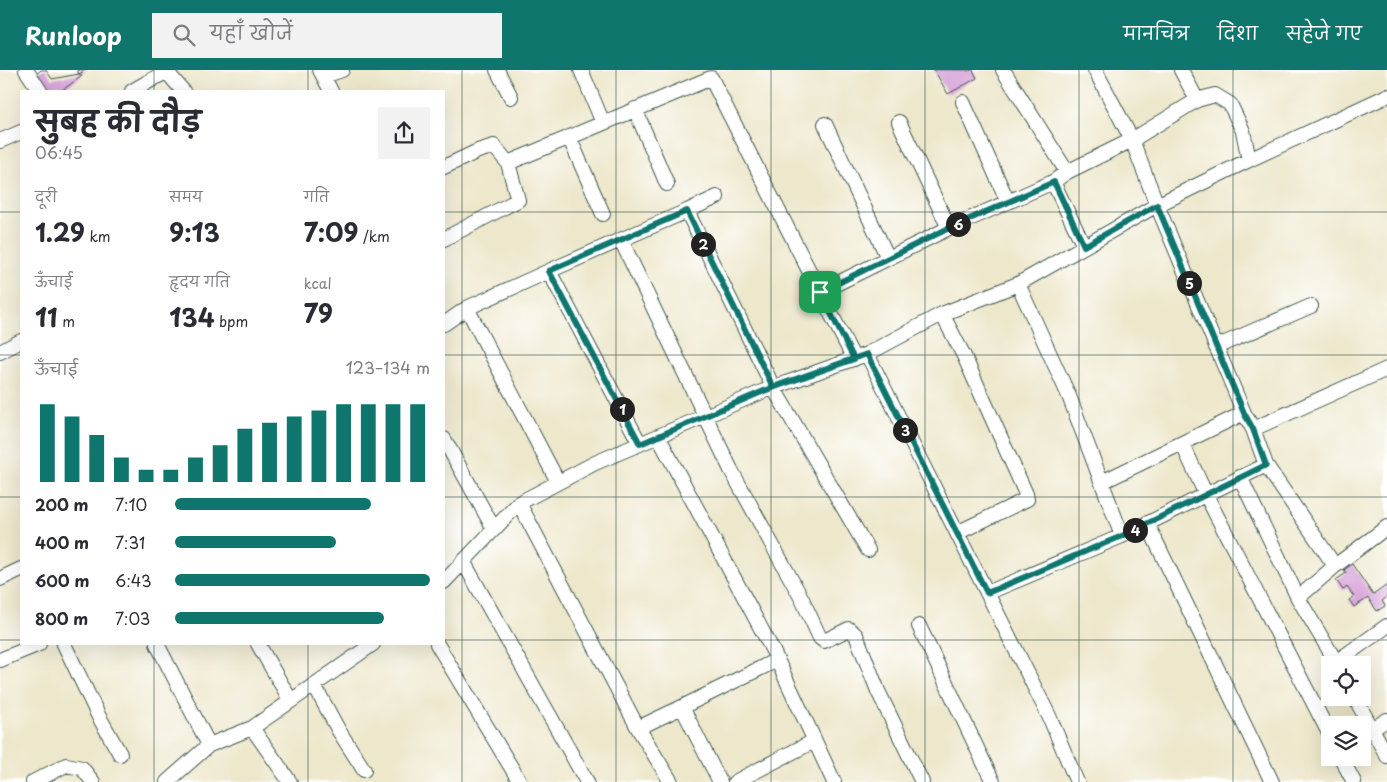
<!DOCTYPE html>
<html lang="hi">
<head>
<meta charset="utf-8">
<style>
  body { margin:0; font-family:"Playpen Sans","Playpen Sans Deva",sans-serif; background:#f2f2f3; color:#2b2b33; height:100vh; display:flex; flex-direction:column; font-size:19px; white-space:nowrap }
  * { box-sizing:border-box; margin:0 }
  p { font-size:16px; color:#7c7c81 }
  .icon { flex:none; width:28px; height:28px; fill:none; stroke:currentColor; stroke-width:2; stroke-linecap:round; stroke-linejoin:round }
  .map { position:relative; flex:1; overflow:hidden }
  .drawer { position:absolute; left:20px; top:20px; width:425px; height:555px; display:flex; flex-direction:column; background:#fff; border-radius:0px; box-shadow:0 5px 20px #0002 }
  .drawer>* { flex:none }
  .buttons { position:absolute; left:1321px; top:586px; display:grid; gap:10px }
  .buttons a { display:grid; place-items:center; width:50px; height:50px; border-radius:0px; background:#fff; box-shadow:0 5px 20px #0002; font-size:25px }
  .pin { position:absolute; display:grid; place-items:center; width:42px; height:42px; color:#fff; margin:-21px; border-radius:10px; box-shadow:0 2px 8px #0006 }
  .km { position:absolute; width:25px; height:25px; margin:-12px; border-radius:50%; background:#222; color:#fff; font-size:14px; line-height:25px; text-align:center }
  .round { display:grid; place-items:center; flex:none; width:52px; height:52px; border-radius:0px; background:#f2f2f3 }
  .head { display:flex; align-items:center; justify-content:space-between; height:85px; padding:0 15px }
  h1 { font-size:28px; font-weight:700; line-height:38px }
  .metrics { display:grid; grid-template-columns:repeat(3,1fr); gap:8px; height:85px; padding:5px 15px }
  .metrics div { display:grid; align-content:center }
  .metrics b { font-size:25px; font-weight:700 }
  .metrics small { font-size:14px; font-weight:400 }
  .metrics p { font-size:14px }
  .chart { height:140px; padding:10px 15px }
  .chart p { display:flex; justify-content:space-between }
  .chart svg { width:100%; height:90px; margin-top:5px; stroke:#0f766e; stroke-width:6 }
  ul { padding:0 15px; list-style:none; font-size:16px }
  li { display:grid; grid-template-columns:80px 60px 1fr; align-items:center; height:38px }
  li i { height:12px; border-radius:6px; background:#0f766e }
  header { display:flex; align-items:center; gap:30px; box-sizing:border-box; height:70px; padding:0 25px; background:#0f766e; color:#fff }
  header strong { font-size:24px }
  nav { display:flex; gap:28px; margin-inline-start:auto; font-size:18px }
  .search { width:350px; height:45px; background:#f2f2f3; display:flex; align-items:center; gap:12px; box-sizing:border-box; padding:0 18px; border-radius:0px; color:#7c7c81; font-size:19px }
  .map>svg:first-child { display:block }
  .building { fill:#d195d3 }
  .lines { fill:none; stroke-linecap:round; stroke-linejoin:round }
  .minor-casing { stroke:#3e564b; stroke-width:16 }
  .minor { stroke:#fff; stroke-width:14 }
  .route-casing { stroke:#fff; stroke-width:10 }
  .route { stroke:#0f766e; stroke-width:6 }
  .grid { fill:none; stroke:#1f3d34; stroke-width:1; stroke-opacity:0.55 }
</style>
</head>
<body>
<header>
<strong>Runloop</strong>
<div class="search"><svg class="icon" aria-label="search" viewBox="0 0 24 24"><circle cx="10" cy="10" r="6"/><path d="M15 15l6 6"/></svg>यहाँ खोजें</div>
<nav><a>मानचित्र</a><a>दिशा</a><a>सहेजे गए</a></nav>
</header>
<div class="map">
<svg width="1387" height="712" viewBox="0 0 1387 712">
  <rect width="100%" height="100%" fill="#fff"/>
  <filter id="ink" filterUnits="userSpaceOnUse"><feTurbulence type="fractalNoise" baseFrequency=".02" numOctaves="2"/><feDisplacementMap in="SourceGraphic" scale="10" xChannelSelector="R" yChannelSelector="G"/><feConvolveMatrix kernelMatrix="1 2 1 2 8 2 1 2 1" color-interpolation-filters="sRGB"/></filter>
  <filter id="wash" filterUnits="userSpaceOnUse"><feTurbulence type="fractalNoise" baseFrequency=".0096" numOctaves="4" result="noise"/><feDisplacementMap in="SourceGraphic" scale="20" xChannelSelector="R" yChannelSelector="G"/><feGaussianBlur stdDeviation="1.12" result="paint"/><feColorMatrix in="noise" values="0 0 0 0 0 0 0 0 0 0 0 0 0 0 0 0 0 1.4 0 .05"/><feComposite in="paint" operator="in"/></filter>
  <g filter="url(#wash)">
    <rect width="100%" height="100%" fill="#ede7cb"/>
    <g id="blocks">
      <path class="building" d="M41,0h5l6,9 27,-5 -2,-4h9l-7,4 3,2 -21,15h-14l-12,-16z
        M934,0h33v1l6,-1 4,8 -29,16z
        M1352,494l21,31 14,-10v12l-5,4 3,5 -8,5 -9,-13 -14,9 -5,-7 5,-3 -7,-10 -4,3 -7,-10 10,-7 -2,-3z"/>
    </g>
  </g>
  <g filter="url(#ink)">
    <use href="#blocks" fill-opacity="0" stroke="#3e564b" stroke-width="1"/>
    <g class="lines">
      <defs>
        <path id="minor" d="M26,0l14,21
          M320,0l11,21
          M497,0l14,27
          M581,0l22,53
          M1003,0l64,102 -14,10 31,64
          M1095,0l37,70 25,65 87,208 9,16 134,-60
          M1181,0l16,30
          M166,1l17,20
          M324,6l18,-6
          M132,21l37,-21
          M963,32l45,100
          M635,39l32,75
          M899,52l50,106
          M825,54l63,134
          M569,67l34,77
          M0,71l21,-9
          M508,93l203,-85 143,281
          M444,97l34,-16 16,-5 14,17 10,37 -74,39
          M1067,102l65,-32 65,-40 18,-5 15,9 13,27 6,29
          M687,141l30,-14
          M621,170l110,230 71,129 18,39 4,3 25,-12 7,6 22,56 44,91
          M549,201l-82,37 91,174
          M820,222l129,-64 104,-46
          M942,244l22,42 62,138 1,5 -70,34
          M444,254l23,-16
          M1216,277l95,-41
          M0,282l21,-11
          M867,284l182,362 28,66
          M658,366l114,213 62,133
          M444,369l50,90
          M1182,373l24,52 124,240
          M640,374l-91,-173 138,-60 86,176 95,163
          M1266,395l69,101 52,-39
          M1240,407l58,121 40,67
          M1102,412l142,-69
          M519,433l119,225 33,54
          M1147,453l125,259
          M1122,466l144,-71 -13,-36
          M463,491l124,221
          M0,509l21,-10
          M444,512l75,-79 76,-40 169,-72 103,-37 75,-40 76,-30 139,-79 92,-45 138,-64
          M987,523l135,-57 -53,-140 -51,-112
          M1298,528l37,-32
          M919,556l74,156
          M64,574l34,71 22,39
          M157,574l52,101 43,-17 38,54
          M258,574l33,57
          M437,574l83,138
          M0,590l39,-16
          M1336,592l51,-36
          M314,615l25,46 25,39
          M1355,628l32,58
          M682,637l95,-47
          M252,658l121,-84
          M638,658l44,-21 38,75
          M1372,659l15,-9
          M1341,688l13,24
          M33,712l33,-17 16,3 11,14
          M167,712l42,-37
          M735,712l79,-41"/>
      </defs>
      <use href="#minor" class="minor-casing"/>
      <use href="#minor" class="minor"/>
    </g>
  </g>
  <g class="lines" filter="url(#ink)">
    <defs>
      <path id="route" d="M820,222l34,67 -90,32 -124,53 -91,-173 138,-60 86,176 94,-33 120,239 135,-57 144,-71 -13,-36 -9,-16 -87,-208 -73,41 -30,-64 -105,46 -129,64"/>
    </defs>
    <use href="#route" class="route-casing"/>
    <use href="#route" class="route"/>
  </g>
  <path class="grid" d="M154,0v21M308,0v21M462,0v712M616,0v712M771,0v712M925,0v712M1079,0v712M1233,0v712M0,142h21M444,142h943M0,285h21M444,285h943M0,427h21M444,427h943M0,570h21M444,570h943M154,574v138M308,574v138"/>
</svg>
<div class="buttons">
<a><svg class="icon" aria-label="locate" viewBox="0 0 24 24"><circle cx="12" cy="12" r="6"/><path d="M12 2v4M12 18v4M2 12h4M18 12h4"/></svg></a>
<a><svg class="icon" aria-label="layers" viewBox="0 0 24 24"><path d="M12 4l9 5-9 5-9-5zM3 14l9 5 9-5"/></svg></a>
</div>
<div class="pin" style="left:820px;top:222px;background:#1e9e55"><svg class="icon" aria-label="arrive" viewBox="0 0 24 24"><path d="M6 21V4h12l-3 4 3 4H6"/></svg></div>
<b class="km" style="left:622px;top:339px">1</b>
<b class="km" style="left:703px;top:174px">2</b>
<b class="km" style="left:905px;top:360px">3</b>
<b class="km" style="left:1135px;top:460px">4</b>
<b class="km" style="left:1189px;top:213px">5</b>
<b class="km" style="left:958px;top:154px">6</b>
<section class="drawer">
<div class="head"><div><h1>सुबह की दौड़</h1><p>06:45</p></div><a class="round"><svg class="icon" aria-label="share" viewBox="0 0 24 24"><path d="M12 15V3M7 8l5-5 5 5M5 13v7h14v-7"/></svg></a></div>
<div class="metrics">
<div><p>दूरी</p><b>1.29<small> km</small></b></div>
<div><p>समय</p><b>9:13</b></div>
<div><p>गति</p><b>7:09<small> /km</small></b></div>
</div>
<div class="metrics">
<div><p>ऊँचाई</p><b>11<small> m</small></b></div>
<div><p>हृदय गति</p><b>134<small> bpm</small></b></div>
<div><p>kcal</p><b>79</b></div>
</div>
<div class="chart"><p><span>ऊँचाई</span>123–134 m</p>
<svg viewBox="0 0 160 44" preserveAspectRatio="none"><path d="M5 44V6M15 44V12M25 44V21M35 44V32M45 44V38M55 44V38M65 44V32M75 44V26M85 44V18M95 44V15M105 44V12M115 44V9M125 44V6M135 44V6M145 44V6M155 44V6"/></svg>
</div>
<ul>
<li><b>200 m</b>7:10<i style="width:77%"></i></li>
<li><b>400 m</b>7:31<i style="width:63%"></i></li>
<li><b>600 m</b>6:43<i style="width:100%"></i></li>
<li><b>800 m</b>7:03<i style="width:82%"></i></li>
</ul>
</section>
</div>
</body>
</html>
